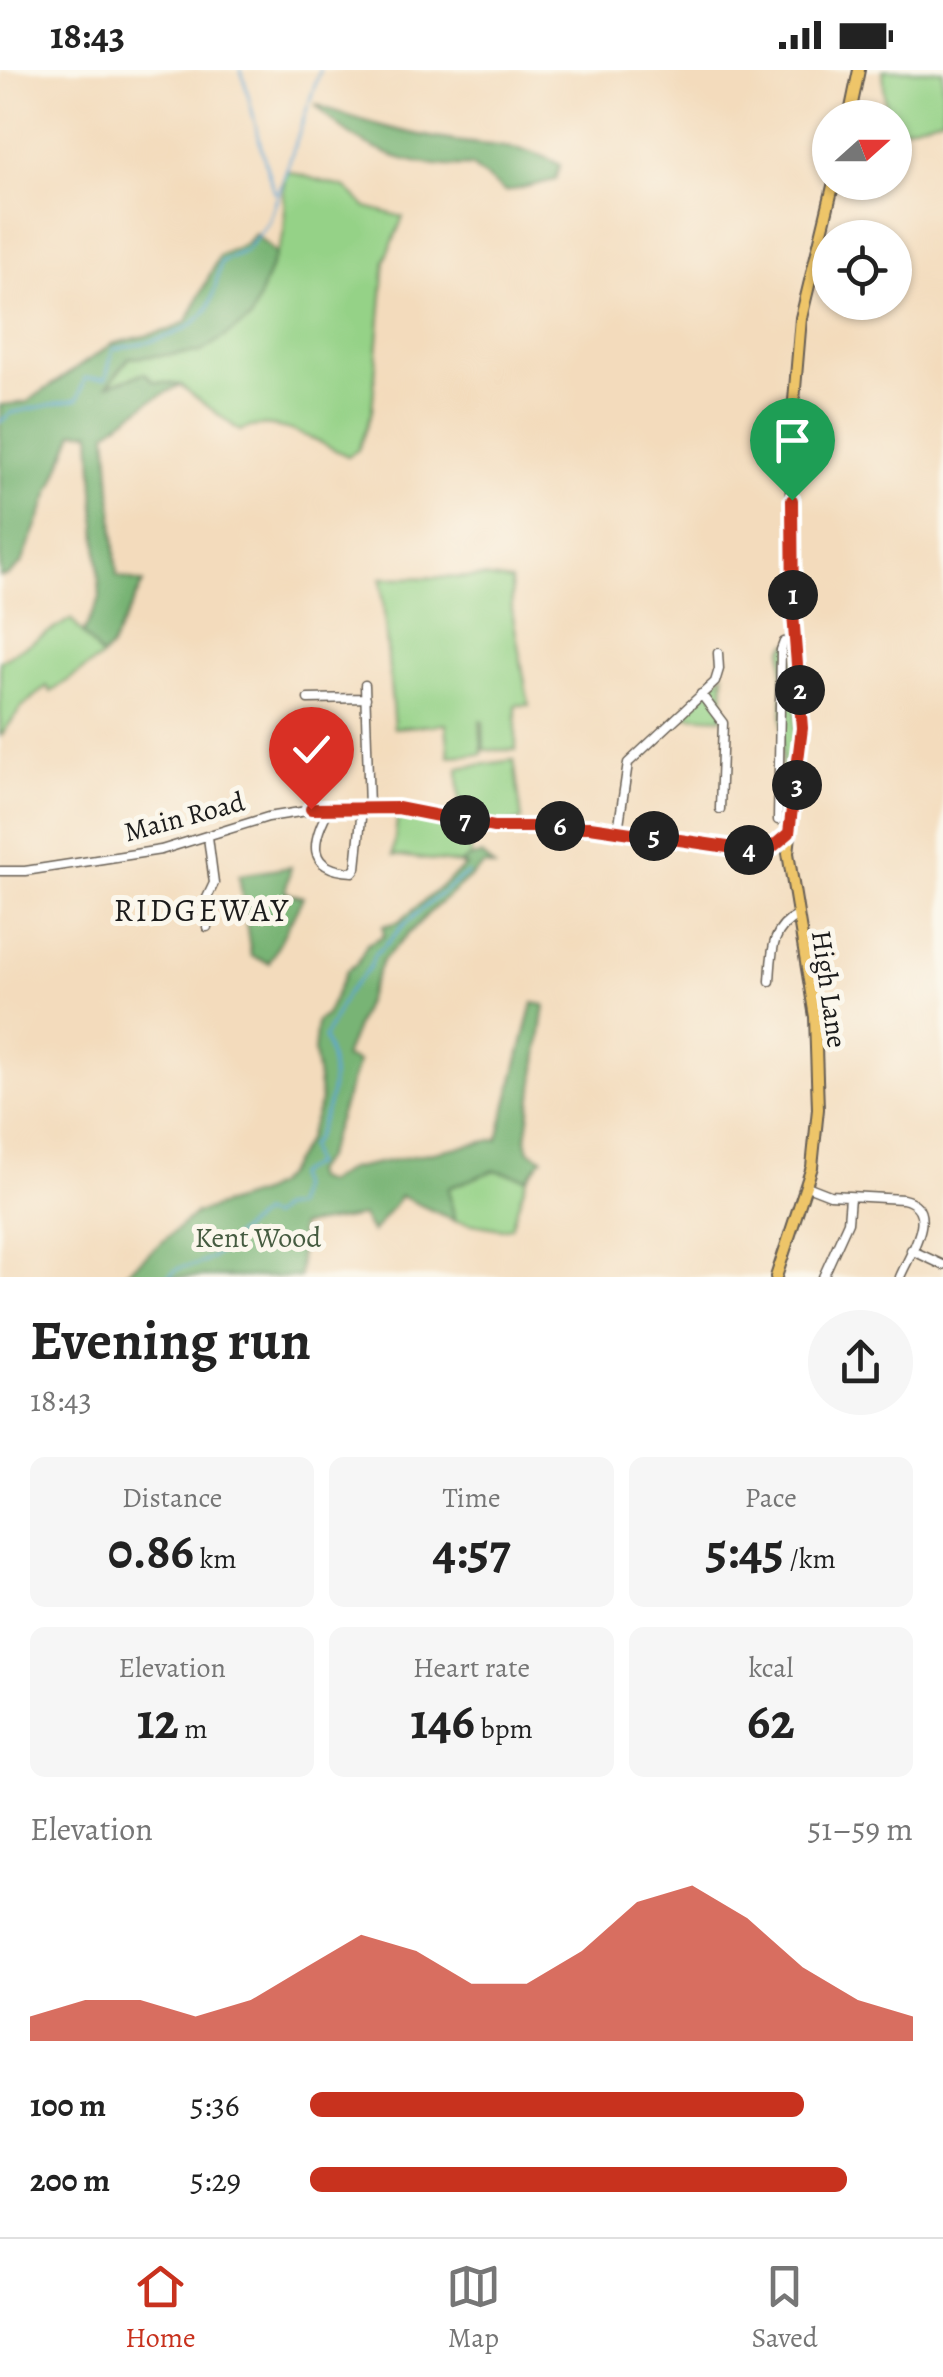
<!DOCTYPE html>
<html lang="en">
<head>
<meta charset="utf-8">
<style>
  body { margin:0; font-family:Alegreya,serif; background:#f6f6f6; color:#222; height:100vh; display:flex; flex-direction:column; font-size:38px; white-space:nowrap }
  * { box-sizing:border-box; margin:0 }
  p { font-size:32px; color:#767676 }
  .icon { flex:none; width:55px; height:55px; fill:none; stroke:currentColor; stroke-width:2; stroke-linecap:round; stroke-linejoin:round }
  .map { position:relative; height:1207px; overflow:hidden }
  .sheet { display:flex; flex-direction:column; background:#fff; flex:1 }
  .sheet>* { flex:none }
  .needle { width:65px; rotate:69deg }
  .controls { position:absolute; left:812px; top:30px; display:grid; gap:20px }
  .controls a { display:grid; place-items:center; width:100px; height:100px; border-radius:50%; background:#fff; box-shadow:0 2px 8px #0004; font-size:50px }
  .pin { position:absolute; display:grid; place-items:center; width:85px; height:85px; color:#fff; margin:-102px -42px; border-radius:50% 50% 50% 0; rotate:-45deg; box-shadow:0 0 10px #0007 }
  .pin .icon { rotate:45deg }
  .km { position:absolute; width:50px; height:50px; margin:-25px; border-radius:50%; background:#222; color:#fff; font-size:28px; line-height:50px; text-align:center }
  .round { display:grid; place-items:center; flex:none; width:105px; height:105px; border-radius:52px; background:#f6f6f6 }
  .headline { display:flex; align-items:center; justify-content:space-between; height:170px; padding:0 30px }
  h1 { font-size:55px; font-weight:600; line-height:75px }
  .metrics { display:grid; grid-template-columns:repeat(3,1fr); gap:15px; height:170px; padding:10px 30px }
  .metrics div { display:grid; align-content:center; border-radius:15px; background:#f6f6f6; text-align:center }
  .metrics b { font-size:50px; font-weight:600 }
  .metrics small { font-size:28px; font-weight:400 }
  .metrics p { font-size:28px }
  .chart { height:280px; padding:20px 30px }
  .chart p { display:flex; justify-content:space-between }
  .chart svg { width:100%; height:180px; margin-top:10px; fill:#c8321e; opacity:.7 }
  ul { padding:0 30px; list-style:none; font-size:32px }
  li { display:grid; grid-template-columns:160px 120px 1fr; align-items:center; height:75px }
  li i { height:25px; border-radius:12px; background:#c8321e }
  .status { display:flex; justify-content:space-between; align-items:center; height:70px; padding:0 50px; background:#fff; direction:ltr }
  .status svg { height:28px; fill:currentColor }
  .tabs { display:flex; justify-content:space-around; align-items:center; height:140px; border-top:2px solid #e0e0e0; background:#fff; font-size:28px; color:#767676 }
  .tabs a { display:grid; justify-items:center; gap:5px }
  .tabs .selected { color:#c8321e }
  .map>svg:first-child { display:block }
  .green { fill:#95d287; stroke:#587752; stroke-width:2.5 }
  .forest { fill:#78b474; stroke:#4a6848; stroke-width:2.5 }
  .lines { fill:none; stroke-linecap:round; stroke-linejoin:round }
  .stream { stroke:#5ca6d4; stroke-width:2.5 }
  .minor-casing { stroke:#675f54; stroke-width:11 }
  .major-casing { stroke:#675f54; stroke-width:14 }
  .minor { stroke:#fff; stroke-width:8 }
  .major { stroke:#eec569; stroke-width:10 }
  .route-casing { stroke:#fff; stroke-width:20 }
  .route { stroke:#c8321e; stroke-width:12 }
  .labels { text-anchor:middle; stroke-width:10; stroke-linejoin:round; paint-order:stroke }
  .street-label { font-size:28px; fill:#1c1c1c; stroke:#fbf7ec }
  .park-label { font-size:28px; fill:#465c41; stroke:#fbf7ec }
  .quarter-label { font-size:32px; letter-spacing:2.5px; fill:#1c1c1c; stroke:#fbf7ec }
</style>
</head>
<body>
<div class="status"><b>18:43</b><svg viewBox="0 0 49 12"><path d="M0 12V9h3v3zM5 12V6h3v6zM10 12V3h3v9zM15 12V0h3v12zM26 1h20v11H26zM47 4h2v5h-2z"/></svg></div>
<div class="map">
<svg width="943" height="1207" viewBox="0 0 943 1207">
  <rect width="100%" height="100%" fill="#fbf7ec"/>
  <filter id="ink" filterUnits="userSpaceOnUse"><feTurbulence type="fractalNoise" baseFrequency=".01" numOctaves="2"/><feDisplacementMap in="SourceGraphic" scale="20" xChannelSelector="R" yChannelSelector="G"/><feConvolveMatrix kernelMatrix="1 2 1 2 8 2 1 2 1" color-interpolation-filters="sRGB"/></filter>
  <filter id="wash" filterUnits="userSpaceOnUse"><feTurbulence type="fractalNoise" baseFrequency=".0048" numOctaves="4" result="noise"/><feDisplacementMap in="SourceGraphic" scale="40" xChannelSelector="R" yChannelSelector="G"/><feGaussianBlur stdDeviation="2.25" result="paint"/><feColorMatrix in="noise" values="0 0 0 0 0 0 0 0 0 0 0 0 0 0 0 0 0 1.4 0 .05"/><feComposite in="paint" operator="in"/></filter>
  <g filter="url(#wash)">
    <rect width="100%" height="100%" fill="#f3dbbc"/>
    <path class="green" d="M883,0h60v47l-48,13v-12l-9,-1z
      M287,101l59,17 20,19 37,10 -18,44 -13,150 -14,39 -10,6c-33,-15 -74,-42 -108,-25l-60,-46 -27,-4 -46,6 22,-29 72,-6c25,-32 76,-81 83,-121 4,-22 -5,-39 3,-60z
      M483,507l28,4 1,30 17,94h-13v45h-32l-1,-28 -3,-1 2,33 -33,2 -3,-32 -52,4 -13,-150z
      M71,549l31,38 -51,35 -4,-6 -25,21 -22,30v-76z
      M788,573l4,1 4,72 -4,76h-6l-4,-9 1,-134z
      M724,603l-1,45 -41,-2 38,-39z
      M514,690l8,60c-20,9 -41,0 -62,-7l-2,-45z
      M398,742l77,15 -5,30 -10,7 -67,-9z
      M495,1100l32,8 -16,49 -10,2 -46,-8 -8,-33z"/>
    <path class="forest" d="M315,34c44,17 87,29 134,36 40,7 75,3 111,25l-5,15 -50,12 -34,-26c-62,3 -113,-16 -156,-62z
      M255,164l21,19 -25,66 -50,33 -72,6 -21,27 37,-12 8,8 27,4 -33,18 -40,29 10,144 26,7 -32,64 -9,10 -19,-23 17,-36 -9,-166h-17l-52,131 -13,12 -9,2v-172l27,-3 85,-58 58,-14 17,-9 32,-65 26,-12z
      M482,785l12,12 -10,-2 -54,47 -48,49 -38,96 14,5 -33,96 -13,14 2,7 12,4 23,-14 149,-30 35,-136 12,2 -19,134 3,12 14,7 -16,20 -32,-8 -47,18 7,33 -54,-25 -29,37 -10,-17 -62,10v51h-179l75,-64 64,-20 15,-8 11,-12 21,-33 14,-39 -7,-50 3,-30 9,-6 21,-45 10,-6 10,-20 17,-8 -1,-10 16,-4 67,-56 -6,-2 10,-7z
      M291,797l-6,25 18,5 -34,66 -18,-7 -12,-81z"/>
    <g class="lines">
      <path class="stream" d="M241,0c13,41 19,83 34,123
        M0,352l11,-9 67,-14 7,-21h21l7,-29c30,-5 78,-13 95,-41 7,-12 9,-32 13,-46l25,-12 23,-28 51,-152
        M168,1207c15,-16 20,-7 36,-15 9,-4 17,-12 28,-17v-7l29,-24 10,3 9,-8 14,-2 4,-19 -3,-13 18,-10 -4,-19c10,-10 9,-16 14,-28 12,-26 12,-53 1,-80l22,-44 24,-27 5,-14c12,-6 18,-18 29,-28 20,-18 42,-36 64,-52"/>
    </g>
  </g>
  <g filter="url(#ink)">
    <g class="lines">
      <defs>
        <path id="minor" d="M365,615l4,122
          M701,624l22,29 -3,86
          M308,629l58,-1
          M330,737c-19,34 -25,63 23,65l3,-4 5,-50
          M778,750l3,-170 3,-8 11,-3
          M618,761l10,-68 87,-81 4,-13 -1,-16
          M0,801h25l136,-21 107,-33 64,-10 92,4 83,17 84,-1 164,24 14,-2 20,-16
          M207,857l-2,-25 9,-19 -6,-46
          M770,911c2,-26 0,-52 27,-65
          M807,1116l23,9 73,4c39,9 6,56 -3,78
          M911,1180l32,15
          M823,1207l25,-55 2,-25"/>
        <path id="major" d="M849,48l10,-48
          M776,1207l36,-110 6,-58 -3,-92 -27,-164 14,-125 -9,-114 -2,-178 10,-118 33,-136"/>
      </defs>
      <use href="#minor" class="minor-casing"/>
      <use href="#major" class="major-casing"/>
      <use href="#minor" class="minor"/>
      <use href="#major" class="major"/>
    </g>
  </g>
  <g class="lines" filter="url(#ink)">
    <defs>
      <path id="route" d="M311,739l87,-1 96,19h96l165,24 14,-1 20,-17 13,-105 -9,-114 -1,-114"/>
    </defs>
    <use href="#route" class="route-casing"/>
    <use href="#route" class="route"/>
  </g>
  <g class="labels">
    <g class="street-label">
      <text transform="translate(184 746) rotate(-15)" y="10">Main Road</text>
      <text transform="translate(830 919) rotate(82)" y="10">High Lane</text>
    </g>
    <g class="park-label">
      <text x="258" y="1177">Kent Wood</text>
    </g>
    <g class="quarter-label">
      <text x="202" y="851">RIDGEWAY</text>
    </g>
  </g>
</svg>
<div class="controls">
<a><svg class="needle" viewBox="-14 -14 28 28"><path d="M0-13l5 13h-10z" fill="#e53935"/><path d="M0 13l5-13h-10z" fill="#767676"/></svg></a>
<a><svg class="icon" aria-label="locate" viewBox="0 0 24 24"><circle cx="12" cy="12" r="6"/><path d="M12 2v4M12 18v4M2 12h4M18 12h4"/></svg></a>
</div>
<div class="pin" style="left:792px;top:430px;background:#1e9e55"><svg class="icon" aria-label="arrive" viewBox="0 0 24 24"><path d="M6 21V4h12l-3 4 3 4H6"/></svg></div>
<div class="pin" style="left:311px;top:739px;background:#d93025"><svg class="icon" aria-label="check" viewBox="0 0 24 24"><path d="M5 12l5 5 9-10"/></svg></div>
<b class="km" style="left:793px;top:525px">1</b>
<b class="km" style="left:800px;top:620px">2</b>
<b class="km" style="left:797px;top:715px">3</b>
<b class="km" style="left:749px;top:780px">4</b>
<b class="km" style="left:654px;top:766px">5</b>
<b class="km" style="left:560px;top:756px">6</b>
<b class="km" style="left:465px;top:750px">7</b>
</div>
<section class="sheet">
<div class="headline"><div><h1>Evening run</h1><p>18:43</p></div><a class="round"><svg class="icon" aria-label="share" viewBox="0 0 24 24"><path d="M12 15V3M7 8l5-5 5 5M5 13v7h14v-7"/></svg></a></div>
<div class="metrics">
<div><p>Distance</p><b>0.86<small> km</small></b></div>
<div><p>Time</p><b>4:57</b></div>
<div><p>Pace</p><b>5:45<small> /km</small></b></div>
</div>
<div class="metrics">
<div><p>Elevation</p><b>12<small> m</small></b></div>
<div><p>Heart rate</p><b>146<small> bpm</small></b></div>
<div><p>kcal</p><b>62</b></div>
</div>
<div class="chart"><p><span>Elevation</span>51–59 m</p>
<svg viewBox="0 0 160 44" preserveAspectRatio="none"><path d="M0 44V38L10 34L20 34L30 38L40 34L50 26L60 18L70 22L80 30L90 30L100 22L110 10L120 6L130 14L140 26L150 34L160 38V44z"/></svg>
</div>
<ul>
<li><b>100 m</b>5:36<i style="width:82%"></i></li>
<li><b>200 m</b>5:29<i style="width:89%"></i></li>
</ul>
</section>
<nav class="tabs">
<a class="selected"><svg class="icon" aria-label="home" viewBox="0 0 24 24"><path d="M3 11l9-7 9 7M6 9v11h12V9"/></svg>Home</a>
<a><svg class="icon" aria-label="map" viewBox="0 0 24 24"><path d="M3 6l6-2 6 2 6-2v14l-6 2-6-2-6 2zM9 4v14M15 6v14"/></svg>Map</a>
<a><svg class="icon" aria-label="saved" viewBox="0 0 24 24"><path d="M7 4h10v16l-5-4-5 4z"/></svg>Saved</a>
</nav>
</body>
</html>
